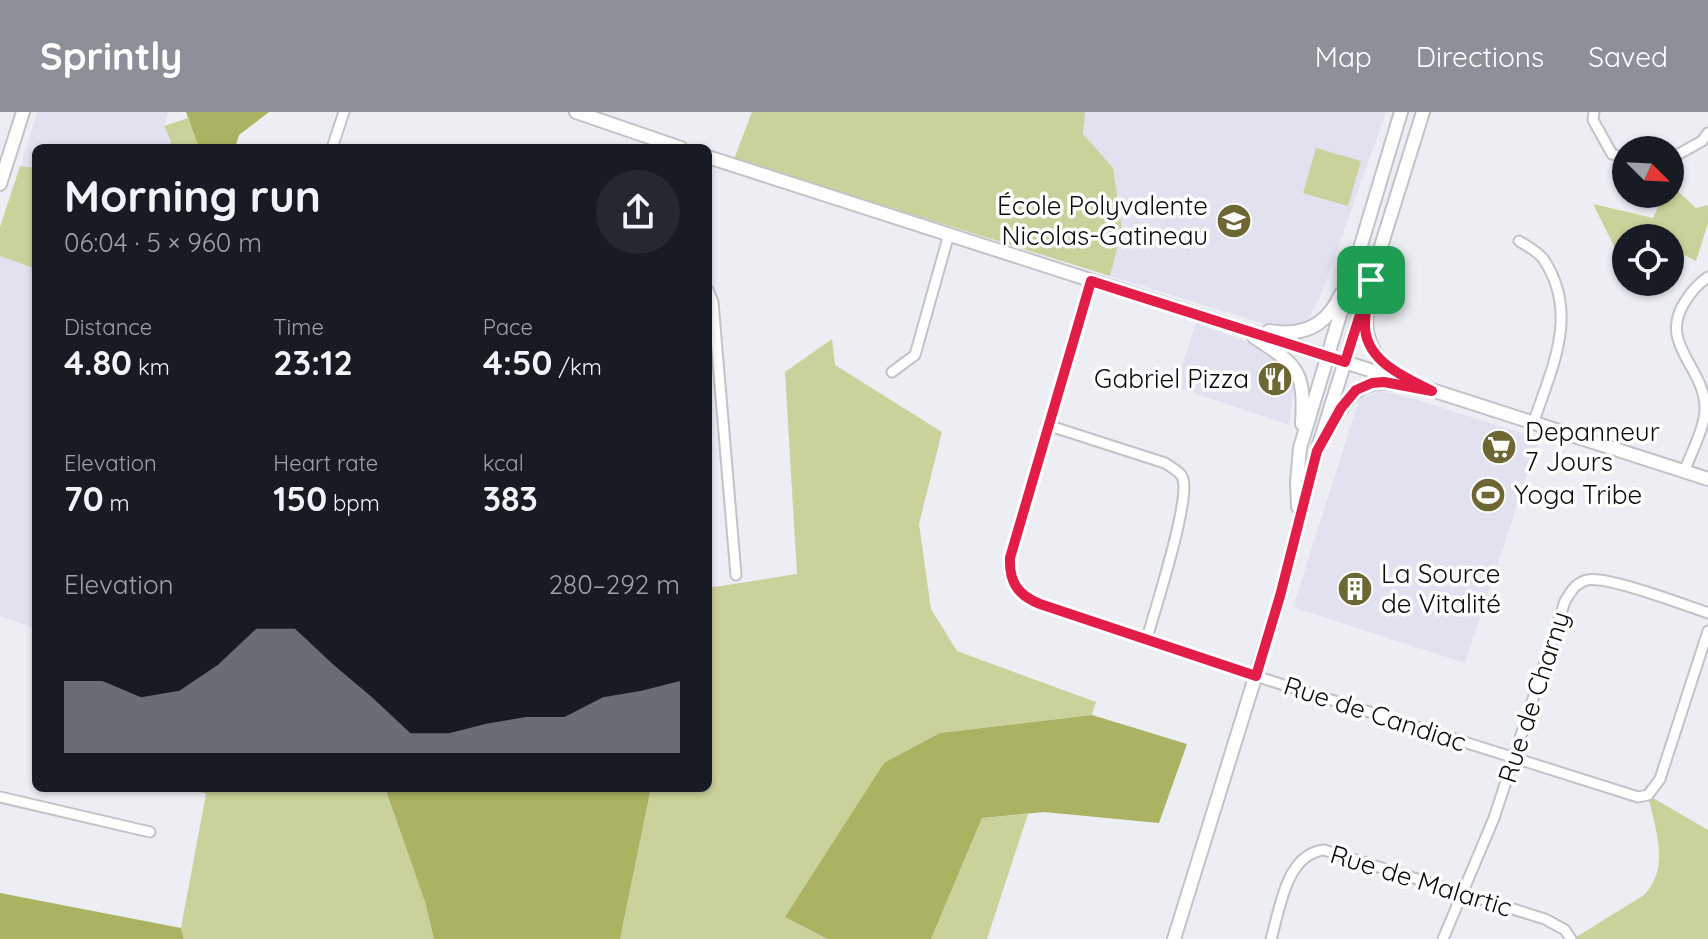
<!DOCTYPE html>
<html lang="en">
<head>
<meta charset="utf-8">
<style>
  body { margin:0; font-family:Quicksand,sans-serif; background:#242831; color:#f1f3f6; height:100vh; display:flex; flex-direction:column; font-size:30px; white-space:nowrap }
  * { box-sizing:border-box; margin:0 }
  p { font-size:26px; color:#9ea1a6 }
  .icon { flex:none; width:44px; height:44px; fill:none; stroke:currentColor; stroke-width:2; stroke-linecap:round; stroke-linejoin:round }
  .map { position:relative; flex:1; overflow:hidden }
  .side { position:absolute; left:32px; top:32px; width:680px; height:648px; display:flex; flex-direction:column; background:#171b24; border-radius:12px; box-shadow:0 2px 6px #0004 }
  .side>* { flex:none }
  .needle { width:52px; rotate:114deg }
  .controls { position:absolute; left:1612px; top:24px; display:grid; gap:16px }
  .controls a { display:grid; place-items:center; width:72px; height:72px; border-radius:50%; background:#171b24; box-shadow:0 2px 6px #0004; font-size:40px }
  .pin { position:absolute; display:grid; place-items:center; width:68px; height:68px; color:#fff; margin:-34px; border-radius:16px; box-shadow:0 4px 12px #0006 }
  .round { display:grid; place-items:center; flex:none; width:84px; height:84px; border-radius:42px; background:#242831 }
  .head { display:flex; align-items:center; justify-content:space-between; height:136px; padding:0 32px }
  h1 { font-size:44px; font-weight:700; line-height:60px }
  .metrics { display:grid; grid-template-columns:repeat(3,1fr); gap:12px; height:136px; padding:8px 32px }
  .metrics div { display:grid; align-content:center }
  .metrics b { font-size:34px; font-weight:700 }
  .metrics small { font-size:22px; font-weight:400 }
  .metrics p { font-size:22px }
  .chart { height:224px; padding:16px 32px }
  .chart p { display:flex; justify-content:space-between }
  .chart svg { width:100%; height:144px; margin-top:8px; fill:#8c9099; opacity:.7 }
  header { display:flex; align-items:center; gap:48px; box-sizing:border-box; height:112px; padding:0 40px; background:#8c9099; color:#fff }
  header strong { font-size:38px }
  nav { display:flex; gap:44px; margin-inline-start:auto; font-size:28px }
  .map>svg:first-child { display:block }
  .built { fill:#e2e1f0 }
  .green { fill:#cbd19b }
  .forest { fill:#abb261 }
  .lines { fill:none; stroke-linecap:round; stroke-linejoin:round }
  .street-casing { stroke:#c2c2c9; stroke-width:13 }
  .secondary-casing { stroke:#c2c2c9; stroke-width:16 }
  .street { stroke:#fff; stroke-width:9 }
  .secondary { stroke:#fff; stroke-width:12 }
  .route-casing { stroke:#fff; stroke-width:16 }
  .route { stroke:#e11d48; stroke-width:10 }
  .labels { text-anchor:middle; stroke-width:7; stroke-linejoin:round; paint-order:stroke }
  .poi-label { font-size:26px; fill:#0c0c0f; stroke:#fff; text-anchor:start }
  .street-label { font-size:26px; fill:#0c0c0f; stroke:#fff }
</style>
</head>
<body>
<header>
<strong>Sprintly</strong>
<nav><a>Map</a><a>Directions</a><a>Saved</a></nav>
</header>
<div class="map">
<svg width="1708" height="827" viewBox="0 0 1708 827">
  <rect width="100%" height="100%" fill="#ededf4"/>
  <path class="built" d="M37,0h131l-4,14 7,15 -2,7h-133v20l-15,-2z
    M1085,0h301l-62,175 -14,30 -11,8 -15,5 -174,-54 12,-46 -39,-97z
    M0,144l36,13v360l-36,-13z
    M1196,211l83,31 15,30 -5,41 -114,-38z
    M1380,279l35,8 124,40 -74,224 -172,-56 66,-207z"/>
  <path class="green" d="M752,0h333l-2,22 30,34 9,62 -12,46 -376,-117z
    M188,6l11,30h-30l2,-7 -7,-15z
    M1316,36l45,13 -13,45 -45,-13z
    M20,54l16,2v101l-36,-13v-29z
    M1670,72l26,24 12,-3v18l-12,38 -26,-13v-10h-44v32l-33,-66 60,14 11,-24h6z
    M832,227l3,26 107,67 -23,92 12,85 26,42 139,51 -4,13 -152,18 -155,184 42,22h-207l31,-151h57v-200l89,-14 -12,-202z
    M188,676h197l40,114 9,37h-250l-3,-11 25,-134z
    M1648,683l60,35v109h-135l71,-44c27,-28 11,-66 4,-100z
    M1028,702l-41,125h-56l51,-121z"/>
  <path class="forest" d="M186,0h83l-30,23 -4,13h-36z
    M1092,603l95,29 -28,79 -115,-11 -62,6 -51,121h-104l-42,-22 99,-154 56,-30z
    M385,676h266l-31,151h-186l-9,-37z
    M0,781l181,35 3,11h-184z"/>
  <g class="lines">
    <defs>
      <path id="street" d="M1594,0l-1,8 19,34 14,4
        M332,36l12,-36
        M1670,47l32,-18 6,-8
        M1519,129c8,5 20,11 25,19 36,55 7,109 -11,164
        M1091,169l-81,277c-1,21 4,28 20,42l238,80 370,117 10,-2 12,-16 48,-148
        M708,178l5,12 23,273
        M892,260l23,-17 34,-121
        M1047,313l118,38c6,4 16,9 18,16 7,23 -28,131 -36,159
        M1684,360c7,-19 22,-46 21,-66 -2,-41 -48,-63 -19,-106 6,-9 13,-17 22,-23
        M0,685l150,35
        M1271,827c9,-30 15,-85 53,-89l221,69 20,11 6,9
        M1443,827l51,-121 71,-217c6,-9 10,-18 22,-21 19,-5 98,25 121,33"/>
      <path id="secondary" d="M576,0l105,36
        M708,45l1000,322
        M0,72l23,-72
        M1367,200c-4,27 9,51 34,63
        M1269,219c33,6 58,-5 72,-37
        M1254,225c44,29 51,33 48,87
        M1330,316c16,-28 28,-50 64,-44
        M1298,395l-1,-25 3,-34 101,-336
        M1174,827l105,-339 38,-149 106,-339"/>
    </defs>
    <use href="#street" class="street-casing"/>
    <use href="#secondary" class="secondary-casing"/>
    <use href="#street" class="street"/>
    <use href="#secondary" class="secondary"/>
  </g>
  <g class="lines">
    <defs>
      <path id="route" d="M1371,168c-2,14 -6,29 -6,44 -1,37 40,53 67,67l-48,-9 -12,1 -16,7 -15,18 -24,43 -37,145 -24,80 -216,-72c-23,-9 -31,-23 -30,-46l81,-277 254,81z"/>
    </defs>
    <use href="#route" class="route-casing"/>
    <use href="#route" class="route"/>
  </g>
  <defs>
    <symbol id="school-disc" viewBox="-11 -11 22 22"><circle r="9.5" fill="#6d6734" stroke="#fff"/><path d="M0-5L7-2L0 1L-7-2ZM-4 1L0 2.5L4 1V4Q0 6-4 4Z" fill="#fff"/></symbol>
    <symbol id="restaurant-disc" viewBox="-11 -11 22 22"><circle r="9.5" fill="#6d6734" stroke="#fff"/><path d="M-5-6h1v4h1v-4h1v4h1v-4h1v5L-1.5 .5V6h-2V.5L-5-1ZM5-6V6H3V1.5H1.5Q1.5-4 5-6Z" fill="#fff"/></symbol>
    <symbol id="supermarket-disc" viewBox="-11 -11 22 22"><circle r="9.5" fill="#6d6734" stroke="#fff"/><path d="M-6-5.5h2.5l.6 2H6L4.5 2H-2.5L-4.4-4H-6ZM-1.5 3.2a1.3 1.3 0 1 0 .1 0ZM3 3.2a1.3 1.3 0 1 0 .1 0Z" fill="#fff"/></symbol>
    <symbol id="stadium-disc" viewBox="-11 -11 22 22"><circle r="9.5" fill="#6d6734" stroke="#fff"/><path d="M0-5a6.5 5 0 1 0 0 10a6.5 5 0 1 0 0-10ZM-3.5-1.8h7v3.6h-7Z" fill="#fff"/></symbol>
    <symbol id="building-disc" viewBox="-11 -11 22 22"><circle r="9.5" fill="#6d6734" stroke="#fff"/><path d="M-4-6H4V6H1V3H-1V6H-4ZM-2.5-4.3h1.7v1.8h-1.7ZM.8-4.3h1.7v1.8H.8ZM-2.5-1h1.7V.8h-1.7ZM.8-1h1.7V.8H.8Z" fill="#fff"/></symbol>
  </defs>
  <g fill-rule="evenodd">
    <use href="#school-disc" x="1214" y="89" width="40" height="40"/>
    <use href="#restaurant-disc" x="1255" y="247" width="40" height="40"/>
    <use href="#supermarket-disc" x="1479" y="315" width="40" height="40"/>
    <use href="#stadium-disc" x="1468" y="363" width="40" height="40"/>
    <use href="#building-disc" x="1335" y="457" width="40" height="40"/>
  </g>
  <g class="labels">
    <g class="poi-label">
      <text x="1208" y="103" text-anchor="end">École Polyvalente<tspan x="1208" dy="30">Nicolas-Gatineau</tspan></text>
      <text x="1249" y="276" text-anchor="end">Gabriel Pizza</text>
      <text x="1525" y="329">Depanneur<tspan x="1525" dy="30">7 Jours</tspan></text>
      <text x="1514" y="392">Yoga Tribe</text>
      <text x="1381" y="471">La Source<tspan x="1381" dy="30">de Vitalité</tspan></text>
    </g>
    <g class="street-label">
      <text transform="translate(1534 585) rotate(-72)" y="9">Rue de Charny</text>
      <text transform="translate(1375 602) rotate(18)" y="9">Rue de Candiac</text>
      <text transform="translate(1421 769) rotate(17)" y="9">Rue de Malartic</text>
    </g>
  </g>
</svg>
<div class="controls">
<a><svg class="needle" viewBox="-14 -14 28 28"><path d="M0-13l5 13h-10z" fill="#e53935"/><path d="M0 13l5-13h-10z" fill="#9ea1a6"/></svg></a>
<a><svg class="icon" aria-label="locate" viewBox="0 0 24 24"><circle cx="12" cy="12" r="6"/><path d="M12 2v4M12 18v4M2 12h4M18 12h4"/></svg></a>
</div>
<div class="pin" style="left:1371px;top:168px;background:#1e9e55"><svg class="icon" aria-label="arrive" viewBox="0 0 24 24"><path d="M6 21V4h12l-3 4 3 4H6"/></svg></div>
<section class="side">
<div class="head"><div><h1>Morning run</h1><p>06:04 · 5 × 960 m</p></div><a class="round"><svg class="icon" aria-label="share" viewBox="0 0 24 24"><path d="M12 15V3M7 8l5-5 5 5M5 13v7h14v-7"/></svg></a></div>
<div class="metrics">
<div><p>Distance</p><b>4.80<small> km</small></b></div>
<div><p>Time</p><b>23:12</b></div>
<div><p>Pace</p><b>4:50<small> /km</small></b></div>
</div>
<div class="metrics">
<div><p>Elevation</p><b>70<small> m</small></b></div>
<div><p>Heart rate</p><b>150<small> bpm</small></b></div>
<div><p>kcal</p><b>383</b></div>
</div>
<div class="chart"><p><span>Elevation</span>280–292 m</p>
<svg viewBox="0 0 160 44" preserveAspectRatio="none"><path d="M0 44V22L10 22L20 27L30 25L40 17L50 6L60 6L70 17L80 27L90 38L100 38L110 35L120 33L130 33L140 27L150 25L160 22V44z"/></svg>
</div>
</section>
</div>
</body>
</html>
